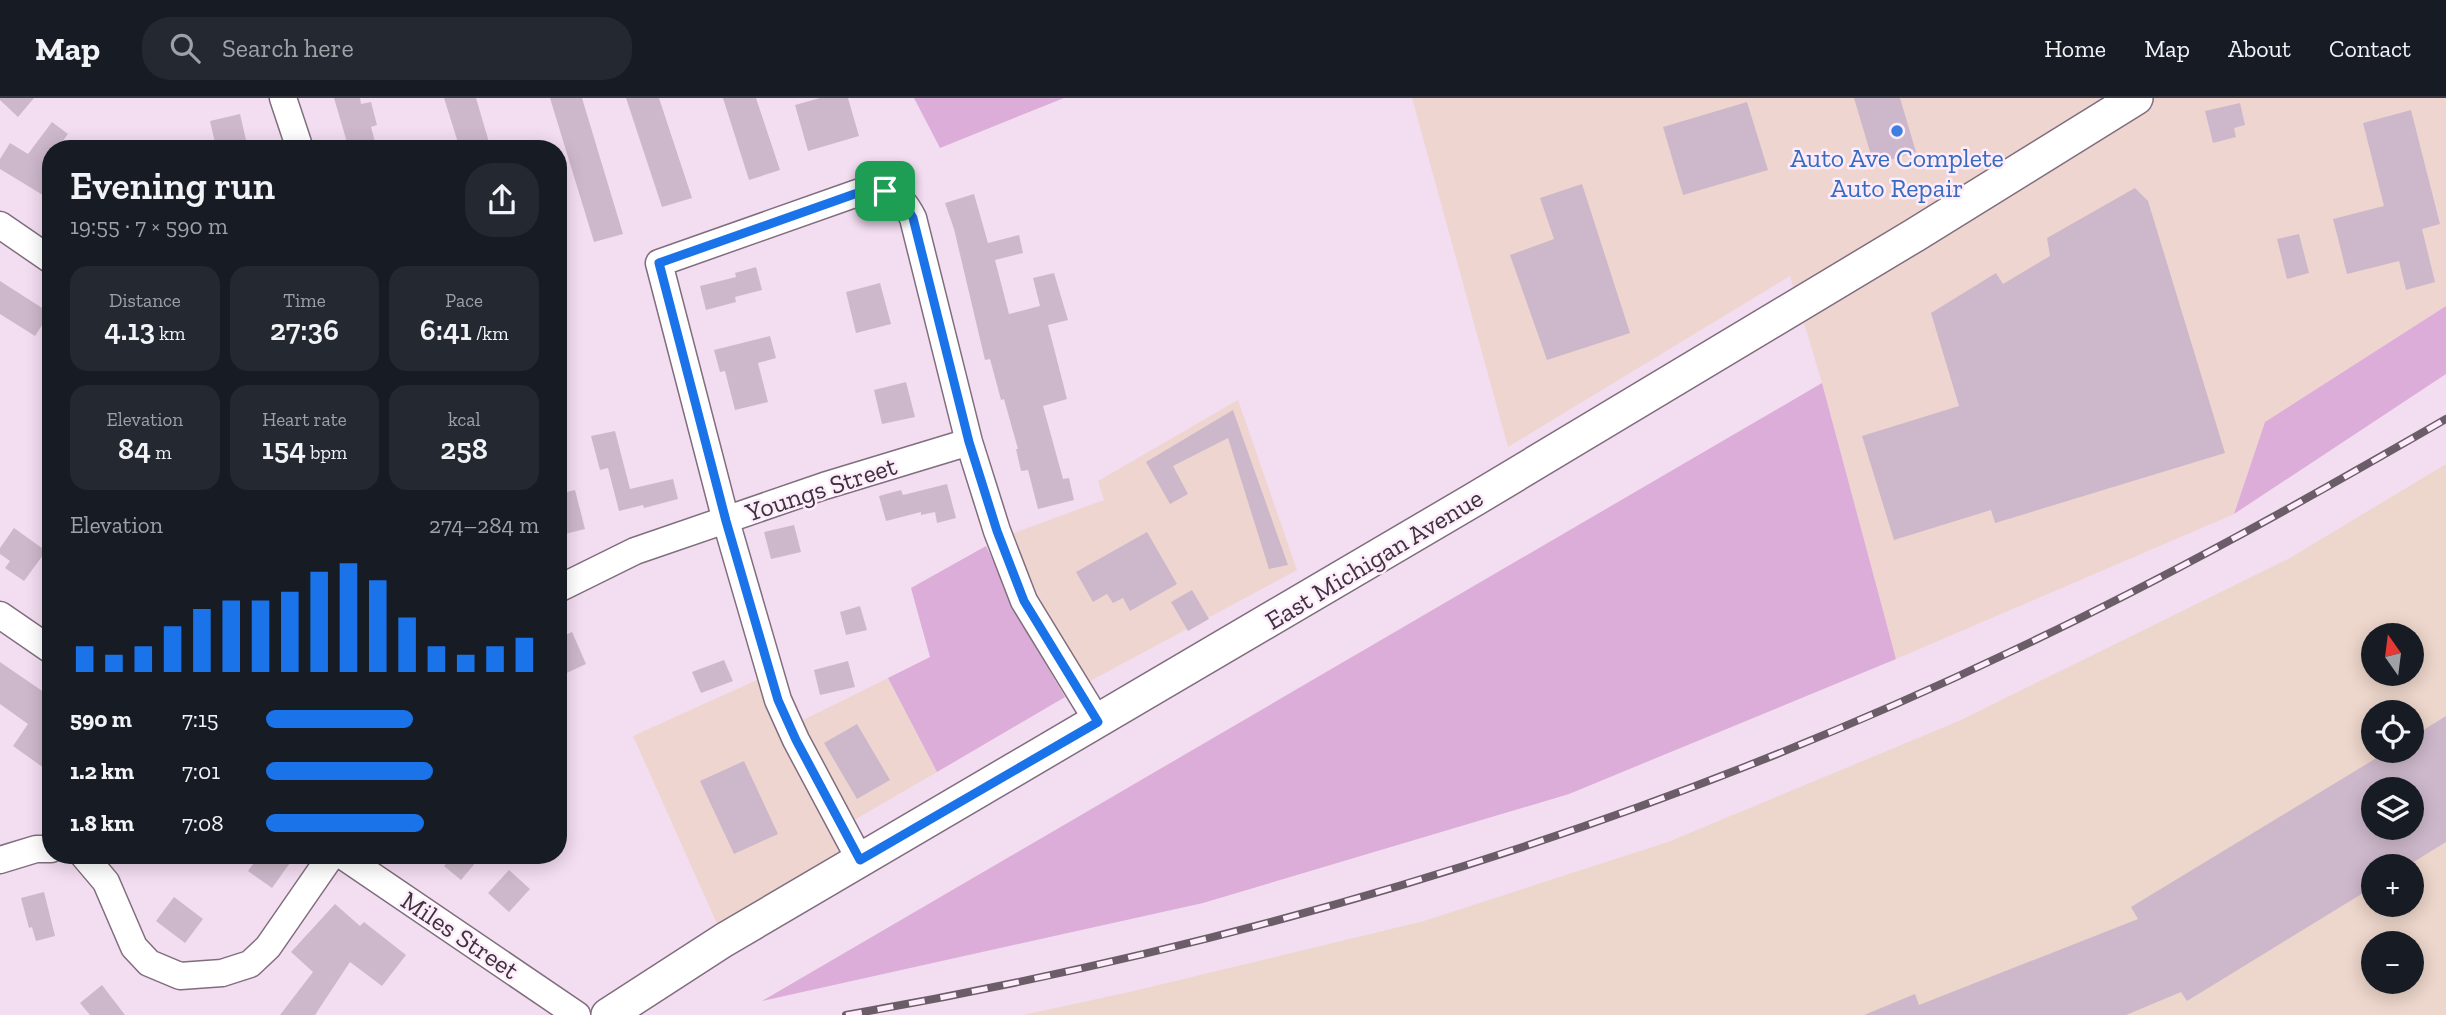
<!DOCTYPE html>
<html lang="en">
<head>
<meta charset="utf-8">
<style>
  body { margin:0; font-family:"Zilla Slab",serif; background:#242831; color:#f1f3f6; height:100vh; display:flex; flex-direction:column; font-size:26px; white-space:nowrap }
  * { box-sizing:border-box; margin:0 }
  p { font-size:23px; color:#9ea1a6 }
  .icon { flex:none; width:38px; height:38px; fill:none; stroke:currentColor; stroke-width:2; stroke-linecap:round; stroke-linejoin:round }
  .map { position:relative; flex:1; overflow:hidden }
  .details { position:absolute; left:42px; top:42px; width:525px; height:724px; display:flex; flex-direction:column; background:#171b24; border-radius:28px; box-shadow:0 4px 18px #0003 }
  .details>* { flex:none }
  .needle { width:46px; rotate:346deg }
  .tools { position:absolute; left:2361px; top:525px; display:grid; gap:14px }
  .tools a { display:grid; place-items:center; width:63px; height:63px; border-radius:50%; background:#171b24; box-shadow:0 4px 18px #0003; font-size:35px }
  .pin { position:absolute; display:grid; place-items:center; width:60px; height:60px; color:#fff; margin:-30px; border-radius:14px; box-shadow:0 4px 10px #0006 }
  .round { display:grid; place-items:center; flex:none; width:74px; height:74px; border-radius:28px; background:#242831 }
  .head { display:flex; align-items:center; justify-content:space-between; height:119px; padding:0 28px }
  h1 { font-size:38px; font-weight:600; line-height:52px }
  .stats { display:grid; grid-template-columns:repeat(3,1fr); gap:10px; height:119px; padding:7px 28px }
  .stats div { display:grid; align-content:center; border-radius:18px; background:#242831; text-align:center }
  .stats b { font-size:30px; font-weight:600 }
  .stats small { font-size:19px; font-weight:400 }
  .stats p { font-size:19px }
  .chart { height:196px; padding:14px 28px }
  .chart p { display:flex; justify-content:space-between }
  .chart svg { width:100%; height:126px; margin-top:7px; stroke:#1a73e8; stroke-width:6 }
  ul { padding:0 28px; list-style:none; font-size:23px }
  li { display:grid; grid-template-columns:112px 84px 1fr; align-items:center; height:52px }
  li i { height:18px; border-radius:9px; background:#1a73e8 }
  header { display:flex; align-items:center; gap:42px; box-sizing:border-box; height:98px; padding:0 35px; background:#171b24; border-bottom:2px solid #363941 }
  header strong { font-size:33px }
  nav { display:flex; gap:38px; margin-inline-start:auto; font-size:24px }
  .search { width:490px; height:63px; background:#242831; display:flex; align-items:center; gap:18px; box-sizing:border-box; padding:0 24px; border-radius:28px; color:#9ea1a6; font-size:26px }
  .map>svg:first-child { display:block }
  .commercial { fill:#eed5cf }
  .industrial { fill:#edd6cb; fill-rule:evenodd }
  .green { fill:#dcadd8 }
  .building { fill:#cdb8cb; fill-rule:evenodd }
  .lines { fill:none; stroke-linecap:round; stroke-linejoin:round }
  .minor-casing { stroke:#806d7e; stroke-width:29 }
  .major-casing { stroke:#806d7e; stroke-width:36 }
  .minor { stroke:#fff; stroke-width:26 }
  .major { stroke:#fff; stroke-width:33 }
  .rail-casing { stroke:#6a5d68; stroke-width:8 }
  .rail { stroke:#feecfc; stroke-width:5; stroke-dasharray:16; stroke-linecap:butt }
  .route-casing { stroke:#fff; stroke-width:14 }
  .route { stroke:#1a73e8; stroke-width:9 }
  .shop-dot { fill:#3f7fe0; stroke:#feecfc; stroke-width:2.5 }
  .labels { text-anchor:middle; stroke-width:5; stroke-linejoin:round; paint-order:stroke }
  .shop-label { font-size:26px; fill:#366cbe; stroke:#feecfc }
  .street-label { font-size:26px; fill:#3c333b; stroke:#feecfc }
</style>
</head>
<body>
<header>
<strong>Map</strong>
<div class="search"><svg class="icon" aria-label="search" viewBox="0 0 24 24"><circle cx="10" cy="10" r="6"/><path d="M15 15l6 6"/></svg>Search here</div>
<nav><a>Home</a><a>Map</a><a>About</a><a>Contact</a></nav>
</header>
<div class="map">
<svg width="2446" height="917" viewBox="0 0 2446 917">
  <rect width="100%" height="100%" fill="#f3ddf1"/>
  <path class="commercial" d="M1412,0h1034v208l-181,116 -31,92 -338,145 -74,-276 -32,-107 -282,171z
    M1238,302l59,170 -220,118 -77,-150 104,-38 -6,-19z
    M770,576l19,53 99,-49 49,94 -95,55 18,33 -137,77 -90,-201z"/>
  <path class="industrial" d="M2446,366v551h-1423l111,-24 290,-70 244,-79 291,-121 331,-163zM2373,537h39v39h-39zM2373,614h39v39h-39zM2373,691h39v39h-39zM2373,768h39v39h-39zM2373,845h39v39h-39z"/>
  <path class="green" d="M914,0h150l-124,50z
    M2446,208v68l-212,140 31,-92z
    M1822,285l74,276 -327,135 -366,109 -441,98z
    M986,448l46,95 33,56 -128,75 -49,-94 42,-21 -19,-69z"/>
  <path class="building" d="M0,0h34l-16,19 -18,-17z
    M334,0h26l1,6 10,-2 6,23 -6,2 6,22h-28z
    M444,0h32l15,51h-31z
    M550,0h32l41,136 -29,8z
    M626,0h33l33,100 -30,9z
    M723,0h33l24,72 -31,10z
    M820,0h28l11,38 -51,15 -13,-46z
    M1854,0h46l16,54 -42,13z
    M1747,4l21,68 -85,25 -20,-68z
    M2240,5l5,22 -11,3 2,9 -23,6 -8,-32z
    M2411,12l29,114 -18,5 13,53 -29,8 -7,-29 -52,13 -14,-55 51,-13 -21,-83z
    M240,16l6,26 -30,7 -6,-26z
    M52,24l16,12 -11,15h-6v51l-51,-31v-10l10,-16 18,11z
    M1582,86l48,149 -83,27 -37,-105 44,-16 -14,-41z
    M2135,90l13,13 77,252 -230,70 -4,-13 -97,30 -32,-104 97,-30 -28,-93 65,-40 7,11 47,-28 -3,-18z
    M974,96l14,49 31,-8 4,18 -28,7 14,54 31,-8 -7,-28 21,-5 14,47 -20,5 19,74 -24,7 20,73 6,-1 5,22 -36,9 -10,-39 -7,1 -5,-22h2l-14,-50 -3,1 -11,-41 -5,1 -31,-131 -9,-26z
    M2299,136l10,39 -22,6 -10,-40z
    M756,169l6,23 -27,7 1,5 -30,8 -6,-24 36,-9 -1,-4z
    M0,183l50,32 -15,23 -35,-22z
    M880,185l11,41 -35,9 -10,-41z
    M770,238l6,22 -18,5 10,39 -33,8 -10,-39 -5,1 -6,-22z
    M906,284l9,35 -33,7 -8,-34z
    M1233,312l6,17 49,138 -19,4 -41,-131 -55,28 15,28 -18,10 -24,-42z
    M615,333l15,58 43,-10 5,20 -34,9 -1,-3 -24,6 -11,-43 -8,2 -9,-34z
    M947,386l9,34 -19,5 -2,-11 -14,3v-3l-35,9 -7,-25 22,-6 2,5z
    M575,392l10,39 -20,5 -7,-27v-13z
    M794,427l7,27 -30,7 -7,-27z
    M14,430l32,23 -22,30 -19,-13 5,-7 -10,-7v-6z
    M1147,434l30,52 -47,27 -7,-13 -10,5 -6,-9 -14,8 -17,-30z
    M1192,492l17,29 -21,12 -17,-29z
    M860,508l7,24 -21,5 -6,-23z
    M572,534l14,32 -28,13v-39z
    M724,562l9,21 -32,12 -9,-21z
    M848,563l7,26 -35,8 -6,-25z
    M0,564l51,35v76l-38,-27 15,-22 -28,-20z
    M2446,618v126l-39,24h-34v21l-186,114 -6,-9 -55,23h-262l51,-21 4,11 219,-86 -7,-12 257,-156h24v-14zM2373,691h39v39h-39z
    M857,626l33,56 -33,19 -33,-56z
    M744,663l34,73 -44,20 -34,-73z
    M259,758h22l9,7 -18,25 -24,-17z
    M453,758h28l-20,24 -17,-14z
    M509,772l21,19 -21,23 -21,-19z
    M44,794l11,44 -19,5 -4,-14 -3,1 -8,-30z
    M174,799l29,22 -18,24 -29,-22z
    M335,806l25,22 4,-4 42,33 -24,31 -32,-24 -35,53h-35l33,-43 -22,-20z
    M102,887l23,30h-35l-10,-12z"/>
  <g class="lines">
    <defs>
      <path id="minor" d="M283,0l17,51
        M0,127l51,35
        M558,491l77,-38 189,-65 145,-44
        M0,517l51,35
        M84,758l22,26 28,65 15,16 31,13 42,-3 28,-9 18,-17 63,-91
        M343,758l234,159
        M0,762l36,-11h15
        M860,762l-64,-120 -18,-40 -52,-179 -67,-258 204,-72c28,0 37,1 50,27l56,224 28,89 27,70 74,121"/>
      <path id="major" d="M608,917l116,-75 751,-441 440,-264 221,-137"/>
    </defs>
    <use href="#minor" class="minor-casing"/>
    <use href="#major" class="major-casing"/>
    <use href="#minor" class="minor"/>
    <use href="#major" class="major"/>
    <defs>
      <path id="rail" d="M846,917c403,-70 797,-188 1166,-364 149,-70 292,-150 434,-232"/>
    </defs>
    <use href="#rail" class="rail-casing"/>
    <use href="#rail" class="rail"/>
  </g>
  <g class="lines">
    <defs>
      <path id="route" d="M863,93c28,1 37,1 50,27l56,224 28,89 27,70 74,121 -238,138 -64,-120 -18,-40 -52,-179 -67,-258z"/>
    </defs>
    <use href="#route" class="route-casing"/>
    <use href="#route" class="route"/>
  </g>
  <circle class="shop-dot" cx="1897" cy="33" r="7"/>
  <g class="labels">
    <g class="shop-label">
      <text x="1897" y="69">Auto Ave Complete<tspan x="1897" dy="30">Auto Repair</tspan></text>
    </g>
    <g class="street-label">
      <text transform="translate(821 391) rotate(-18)" y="9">Youngs Street</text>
      <text transform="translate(1374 461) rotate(-31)" y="9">East Michigan Avenue</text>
      <text transform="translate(460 837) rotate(34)" y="9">Miles Street</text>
    </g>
  </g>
</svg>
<div class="tools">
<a><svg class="needle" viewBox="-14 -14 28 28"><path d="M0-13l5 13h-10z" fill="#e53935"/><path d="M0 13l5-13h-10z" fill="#9ea1a6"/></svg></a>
<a><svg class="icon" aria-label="locate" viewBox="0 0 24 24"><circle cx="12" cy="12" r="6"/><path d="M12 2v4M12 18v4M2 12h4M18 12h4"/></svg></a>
<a><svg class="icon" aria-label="layers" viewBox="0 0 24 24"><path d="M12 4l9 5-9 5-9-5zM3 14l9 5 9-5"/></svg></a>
<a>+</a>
<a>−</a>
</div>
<div class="pin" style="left:885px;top:93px;background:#1e9e55"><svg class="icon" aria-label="arrive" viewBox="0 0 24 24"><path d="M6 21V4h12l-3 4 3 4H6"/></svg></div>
<section class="details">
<div class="head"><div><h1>Evening run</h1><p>19:55 · 7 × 590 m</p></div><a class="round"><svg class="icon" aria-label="share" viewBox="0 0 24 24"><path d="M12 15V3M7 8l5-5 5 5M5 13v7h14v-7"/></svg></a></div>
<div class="stats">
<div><p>Distance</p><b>4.13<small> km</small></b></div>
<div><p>Time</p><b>27:36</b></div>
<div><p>Pace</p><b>6:41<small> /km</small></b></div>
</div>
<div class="stats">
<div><p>Elevation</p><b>84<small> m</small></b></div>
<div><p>Heart rate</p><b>154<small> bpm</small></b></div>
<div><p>kcal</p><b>258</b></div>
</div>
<div class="chart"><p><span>Elevation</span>274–284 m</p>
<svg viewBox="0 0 160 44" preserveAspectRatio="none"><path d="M5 44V35M15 44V38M25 44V35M35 44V28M45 44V22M55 44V19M65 44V19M75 44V16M85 44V9M95 44V6M105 44V12M115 44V25M125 44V35M135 44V38M145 44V35M155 44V32"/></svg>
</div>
<ul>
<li><b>590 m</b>7:15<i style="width:54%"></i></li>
<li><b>1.2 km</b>7:01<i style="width:61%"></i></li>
<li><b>1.8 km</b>7:08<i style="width:58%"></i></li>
</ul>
</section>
</div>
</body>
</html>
